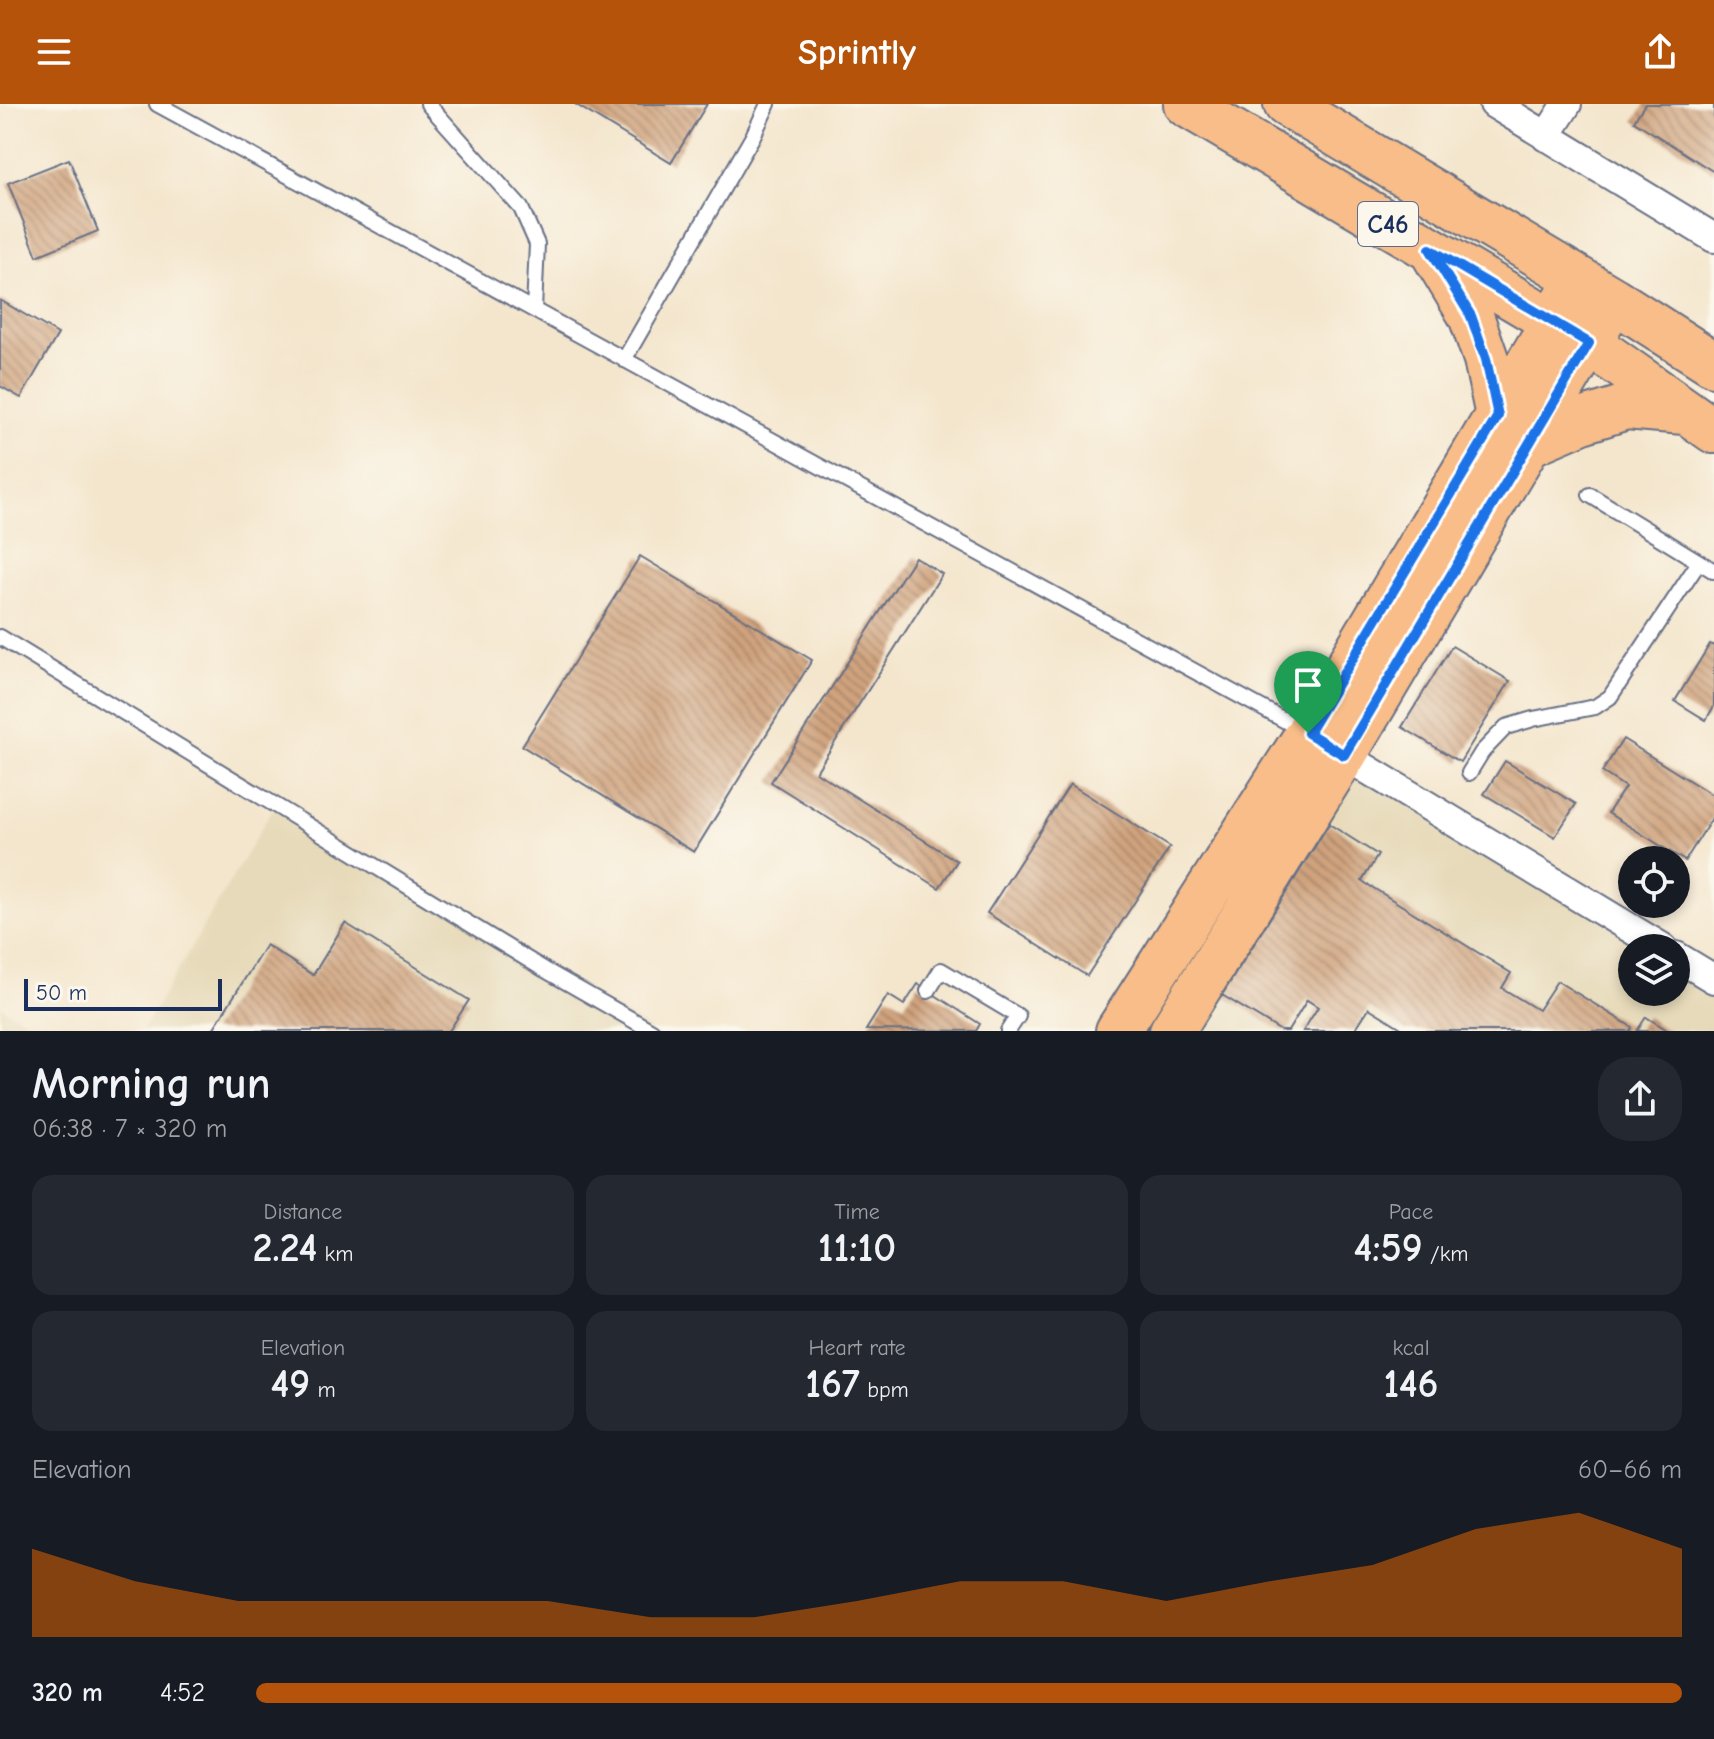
<!DOCTYPE html>
<html lang="en">
<head>
<meta charset="utf-8">
<style>
  body { margin:0; font-family:"Comic Neue",sans-serif; background:#242831; color:#f1f3f6; height:100vh; display:flex; flex-direction:column; font-size:30px; white-space:nowrap }
  * { box-sizing:border-box; margin:0 }
  p { font-size:26px; color:#9ea1a6 }
  .icon { flex:none; width:44px; height:44px; fill:none; stroke:currentColor; stroke-width:2; stroke-linecap:round; stroke-linejoin:round }
  .map { position:relative; height:927px; overflow:hidden }
  .sheet { display:flex; flex-direction:column; background:#171b24; flex:1 }
  .sheet>* { flex:none }
  .fabs { position:absolute; left:1618px; top:742px; display:grid; gap:16px }
  .fabs a { display:grid; place-items:center; width:72px; height:72px; border-radius:50%; background:#171b24; box-shadow:0 4px 12px #0003; font-size:40px }
  .scale { position:absolute; left:24px; bottom:20px; width:198px; box-sizing:border-box; padding-left:8px; border:4px solid #1b2f5e; border-top:0; font-size:22px; line-height:28px; white-space:nowrap; color:#1b2f5e; -webkit-text-stroke:6px #fbf7ec; paint-order:stroke }
  .pin { position:absolute; display:grid; place-items:center; width:68px; height:68px; color:#fff; margin:-82px -34px; border-radius:50% 50% 50% 0; rotate:-45deg; box-shadow:0 0 8px #0007 }
  .pin .icon { rotate:45deg }
  .round { display:grid; place-items:center; flex:none; width:84px; height:84px; border-radius:32px; background:#242831 }
  .head { display:flex; align-items:center; justify-content:space-between; height:136px; padding:0 32px }
  h1 { font-size:44px; font-weight:700; line-height:60px }
  .metrics { display:grid; grid-template-columns:repeat(3,1fr); gap:12px; height:136px; padding:8px 32px }
  .metrics div { display:grid; align-content:center; border-radius:20px; background:#242831; text-align:center }
  .metrics b { font-size:40px; font-weight:700 }
  .metrics small { font-size:22px; font-weight:400 }
  .metrics p { font-size:22px }
  .chart { height:224px; padding:16px 32px }
  .chart p { display:flex; justify-content:space-between }
  .chart svg { width:100%; height:144px; margin-top:8px; fill:#b45309; opacity:.7 }
  ul { padding:0 32px; list-style:none; font-size:26px }
  li { display:grid; grid-template-columns:128px 96px 1fr; align-items:center; height:60px }
  li i { height:20px; border-radius:10px; background:#b45309 }
  header { display:flex; justify-content:space-between; align-items:center; height:104px; padding:0 32px; background:#b45309; color:#fff; font-size:36px; font-weight:700 }
  .map>svg:first-child { display:block }
  .built { fill:#e7daba }
  .building { fill:url(#building-back-hatch) }
  .lines { fill:none; stroke-linecap:round; stroke-linejoin:round }
  .lane-casing { stroke:#676f85; stroke-width:18 }
  .street-casing { stroke:#676f85; stroke-width:32 }
  .primary-casing { stroke:#676f85; stroke-width:48 }
  .lane { stroke:#fff; stroke-width:14 }
  .street { stroke:#fff; stroke-width:28 }
  .primary { stroke:#f8bd88; stroke-width:44 }
  .route-casing { stroke:#fff; stroke-width:16 }
  .route { stroke:#1a73e8; stroke-width:10 }
  .labels { text-anchor:middle; stroke-width:6; stroke-linejoin:round; paint-order:stroke }
  .shield { fill:#fbf7ec; stroke:#5e6b89; stroke-width:2 }
  .shield-label { font-size:26px; font-weight:bold; fill:#1b2f5e }
</style>
</head>
<body>
<header><svg class="icon" aria-label="menu" viewBox="0 0 24 24"><path d="M4 6h16M4 12h16M4 18h16"/></svg>Sprintly<svg class="icon" aria-label="share" viewBox="0 0 24 24"><path d="M12 15V3M7 8l5-5 5 5M5 13v7h14v-7"/></svg></header>
<div class="map">
<svg width="1714" height="927" viewBox="0 0 1714 927">
  <defs>
    <pattern id="building-back-hatch" width="6" height="6" patternUnits="userSpaceOnUse" patternTransform="scale(2)"><rect width="6" height="6" fill="#d0a37d"/><path d="M-1 5l2 2M0 0l6 6M5-1l2 2" fill="none" stroke="#a8856a"/></pattern>
  </defs>
  <rect width="100%" height="100%" fill="#fbf7ec"/>
  <filter id="ink" filterUnits="userSpaceOnUse"><feTurbulence type="fractalNoise" baseFrequency=".0125" numOctaves="2"/><feDisplacementMap in="SourceGraphic" scale="16" xChannelSelector="R" yChannelSelector="G"/><feConvolveMatrix kernelMatrix="1 2 1 2 8 2 1 2 1" color-interpolation-filters="sRGB"/></filter>
  <filter id="wash" filterUnits="userSpaceOnUse"><feTurbulence type="fractalNoise" baseFrequency=".006" numOctaves="4" result="noise"/><feDisplacementMap in="SourceGraphic" scale="32" xChannelSelector="R" yChannelSelector="G"/><feGaussianBlur stdDeviation="1.8" result="paint"/><feColorMatrix in="noise" values="0 0 0 0 0 0 0 0 0 0 0 0 0 0 0 0 0 1.4 0 .05"/><feComposite in="paint" operator="in"/></filter>
  <g filter="url(#wash)">
    <rect width="100%" height="100%" fill="#f4e6cd"/>
    <path class="built" d="M1344,651l319,193h-31v44h44v-36l38,23v52h-542z
      M275,701l377,226h-510z
      M0,902l43,25h-43z"/>
    <g id="blocks">
      <path class="building" d="M575,0h132l-36,59z
        M1645,0h69v68l-80,-51z
        M69,55l29,72 -61,25 -29,-73z
        M0,196l58,34 -37,64 -21,-12z
        M640,452l172,104 -118,192 -172,-106z
        M915,453l27,17 -126,198 141,89 -18,27 -168,-106z
        M1710,540l4,2v60l-8,14 -31,-19z
        M1452,542l58,35 -50,81 -58,-35z
        M1623,635l91,57v19l-29,46 -77,-48 17,-26 -23,-15z
        M1505,657l71,43 -21,33 -71,-43z
        M1070,680l100,63 -83,129 -100,-63z
        M1329,720l49,31 -16,26 149,92 -9,15 36,22 19,-29 75,46 -2,4h-224l-37,-23 -15,23h-51l15,-24 -11,-7 -19,31h-7l-59,-36z
        M345,819l124,77 -20,31h-237l54,-86 47,30z
        M918,880l62,40 -4,7 -110,-1 22,-35 16,10z
        M1646,913l23,14h-32z"/>
    </g>
  </g>
  <g filter="url(#ink)">
    <use href="#blocks" fill-opacity="0" stroke="#676f85" stroke-width="2"/>
    <g class="lines">
      <defs>
        <path id="lane" d="M157,0l1147,627
          M428,0l93,104 16,36 -3,66
          M624,256l129,-224 15,-32
          M1590,391l124,76
          M0,533l545,333 107,61
          M1469,669l13,-21 24,-25 27,-8 62,-12 15,-10 89,-135
          M928,887l13,-21 77,46 -10,15"/>
        <path id="street" d="M1494,0l220,134
          M1546,33l21,-33
          M1332,644l331,200
          M1676,852l38,23"/>
        <path id="primary" d="M1186,0l403,239 125,88
          M1286,0l328,196 100,64
          M1435,152l36,60 15,43 12,57
          M1529,340l56,-24 41,-13 58,5
          M1118,927l190,-298 245,-411 24,-43
          M1172,927l172,-276 270,-455"/>
      </defs>
      <use href="#lane" class="lane-casing"/>
      <use href="#street" class="street-casing"/>
      <use href="#primary" class="primary-casing"/>
      <use href="#lane" class="lane"/>
      <use href="#street" class="street"/>
      <use href="#primary" class="primary"/>
    </g>
  </g>
  <g class="lines" filter="url(#ink)">
    <defs>
      <path id="route" d="M1430,145l159,94 -245,412 -36,-22 190,-317 -12,-57 -15,-43z"/>
    </defs>
    <use href="#route" class="route-casing"/>
    <use href="#route" class="route"/>
  </g>
  <g class="labels">
    <rect class="shield" x="1358" y="98" width="60" height="44" rx="6"/>
    <g class="shield-label">
      <text x="1388" y="129">C46</text>
    </g>
  </g>
</svg>
<div class="fabs">
<a><svg class="icon" aria-label="locate" viewBox="0 0 24 24"><circle cx="12" cy="12" r="6"/><path d="M12 2v4M12 18v4M2 12h4M18 12h4"/></svg></a>
<a><svg class="icon" aria-label="layers" viewBox="0 0 24 24"><path d="M12 4l9 5-9 5-9-5zM3 14l9 5 9-5"/></svg></a>
</div>
<div class="scale">50 m</div>
<div class="pin" style="left:1308px;top:629px;background:#1e9e55"><svg class="icon" aria-label="arrive" viewBox="0 0 24 24"><path d="M6 21V4h12l-3 4 3 4H6"/></svg></div>
</div>
<section class="sheet">
<div class="head"><div><h1>Morning run</h1><p>06:38 · 7 × 320 m</p></div><a class="round"><svg class="icon" aria-label="share" viewBox="0 0 24 24"><path d="M12 15V3M7 8l5-5 5 5M5 13v7h14v-7"/></svg></a></div>
<div class="metrics">
<div><p>Distance</p><b>2.24<small> km</small></b></div>
<div><p>Time</p><b>11:10</b></div>
<div><p>Pace</p><b>4:59<small> /km</small></b></div>
</div>
<div class="metrics">
<div><p>Elevation</p><b>49<small> m</small></b></div>
<div><p>Heart rate</p><b>167<small> bpm</small></b></div>
<div><p>kcal</p><b>146</b></div>
</div>
<div class="chart"><p><span>Elevation</span>60–66 m</p>
<svg viewBox="0 0 160 44" preserveAspectRatio="none"><path d="M0 44V17L10 27L20 33L30 33L40 33L50 33L60 38L70 38L80 33L90 27L100 27L110 33L120 27L130 22L140 11L150 6L160 17V44z"/></svg>
</div>
<ul>
<li><b>320 m</b>4:52<i style="width:100%"></i></li>
</ul>
</section>
</body>
</html>
